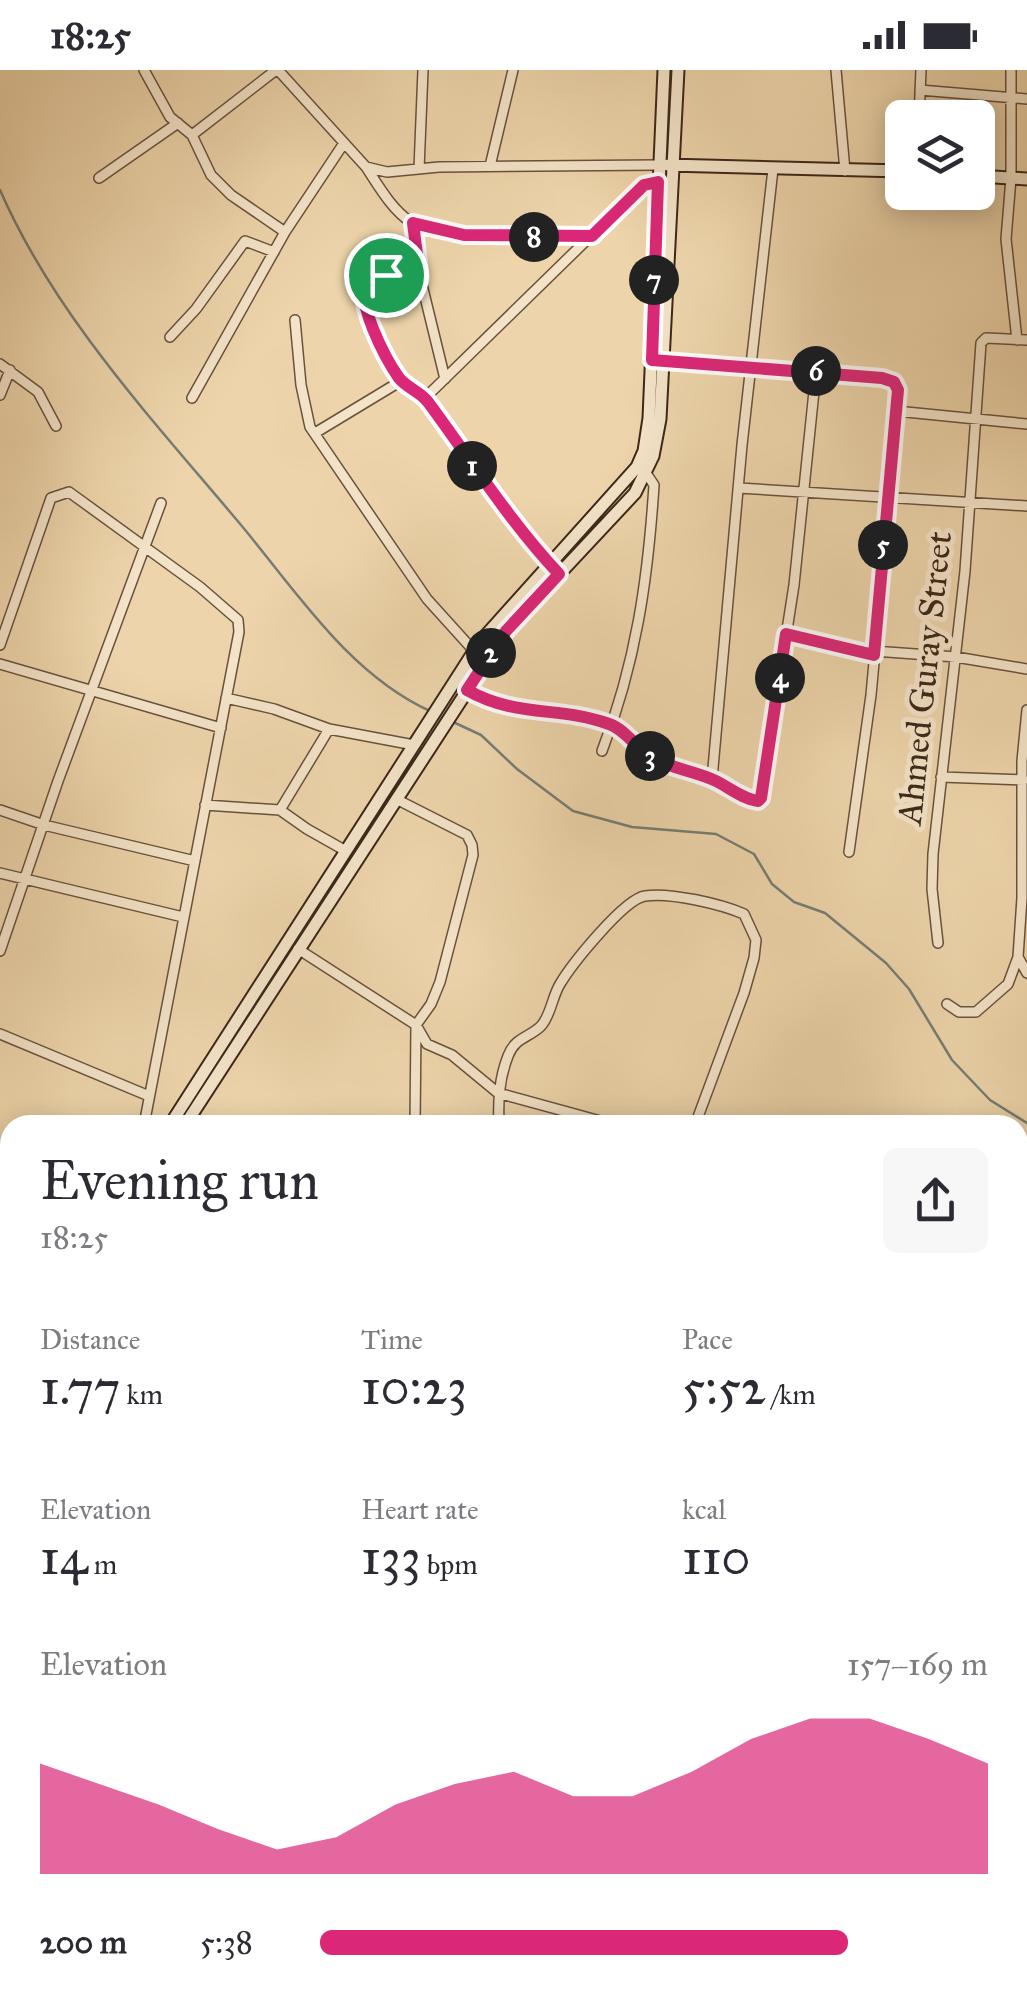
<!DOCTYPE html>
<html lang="en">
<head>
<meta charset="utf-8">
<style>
  body { margin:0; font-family:"IM FELL Great Primer",serif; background:#f7f7f7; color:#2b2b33; height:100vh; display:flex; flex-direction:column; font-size:38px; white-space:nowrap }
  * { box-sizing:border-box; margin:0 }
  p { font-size:32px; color:#7c7c81 }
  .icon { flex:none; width:55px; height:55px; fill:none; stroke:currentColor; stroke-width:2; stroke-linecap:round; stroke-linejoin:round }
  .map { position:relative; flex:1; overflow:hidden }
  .panel { position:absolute; left:0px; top:1045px; width:1028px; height:888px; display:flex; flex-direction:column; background:#fff; border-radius:30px 30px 0 0; box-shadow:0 5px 25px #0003 }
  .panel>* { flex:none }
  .buttons { position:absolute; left:885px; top:30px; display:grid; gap:20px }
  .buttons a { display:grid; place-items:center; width:110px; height:110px; border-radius:15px; background:#fff; box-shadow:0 5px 25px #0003; font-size:50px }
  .pin { position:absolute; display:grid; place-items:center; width:85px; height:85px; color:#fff; margin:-42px; border:5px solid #fff; border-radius:50%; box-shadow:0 2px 10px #0007 }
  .km { position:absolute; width:50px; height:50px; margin:-25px; border-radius:50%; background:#222; color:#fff; font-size:28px; line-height:50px; text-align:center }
  .round { display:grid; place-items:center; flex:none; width:105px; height:105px; border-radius:15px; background:#f7f7f7 }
  .head { display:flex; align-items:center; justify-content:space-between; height:170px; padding:0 40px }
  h1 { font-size:55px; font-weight:600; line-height:75px }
  .stats { display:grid; grid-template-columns:repeat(3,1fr); gap:15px; height:170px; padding:10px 40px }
  .stats div { display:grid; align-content:center }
  .stats b { font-size:50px; font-weight:600 }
  .stats small { font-size:28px; font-weight:400 }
  .stats p { font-size:28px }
  .chart { height:280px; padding:20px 40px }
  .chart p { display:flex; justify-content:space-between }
  .chart svg { width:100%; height:180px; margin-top:10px; fill:#db2777; opacity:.7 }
  ul { padding:0 40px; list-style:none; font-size:32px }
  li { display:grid; grid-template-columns:160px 120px 1fr; align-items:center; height:75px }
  li i { height:25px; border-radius:12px; background:#db2777 }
  .status { display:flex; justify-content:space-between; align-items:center; height:70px; padding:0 50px; background:#fff; direction:ltr }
  .status svg { height:28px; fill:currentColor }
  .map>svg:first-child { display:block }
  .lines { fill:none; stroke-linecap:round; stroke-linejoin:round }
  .stream { stroke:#767d75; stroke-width:2.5 }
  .street-casing { stroke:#68523d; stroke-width:12 }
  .secondary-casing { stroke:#3c2719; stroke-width:15 }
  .street { stroke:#f3e3c8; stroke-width:9 }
  .secondary { stroke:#f3e3c8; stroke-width:11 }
  .route-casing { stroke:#fff; stroke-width:20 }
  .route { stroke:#db2777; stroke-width:12 }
  .labels { text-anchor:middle; stroke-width:10; stroke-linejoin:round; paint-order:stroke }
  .street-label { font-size:35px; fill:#3c2719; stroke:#f3e3c8 }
</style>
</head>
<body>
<div class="status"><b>18:25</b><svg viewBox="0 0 49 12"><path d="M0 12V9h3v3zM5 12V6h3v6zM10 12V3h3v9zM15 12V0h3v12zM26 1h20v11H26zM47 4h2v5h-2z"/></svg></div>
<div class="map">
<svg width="1027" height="1932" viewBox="0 0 1027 1932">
  <rect width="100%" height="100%" fill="#edd4aa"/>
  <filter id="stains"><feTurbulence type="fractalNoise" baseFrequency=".002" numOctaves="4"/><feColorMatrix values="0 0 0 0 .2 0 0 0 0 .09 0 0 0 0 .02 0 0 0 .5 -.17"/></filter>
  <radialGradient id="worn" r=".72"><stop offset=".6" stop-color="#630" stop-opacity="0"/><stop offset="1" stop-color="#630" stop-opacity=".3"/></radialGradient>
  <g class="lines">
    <path class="stream" d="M0,120c55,126 153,230 241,335 56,67 108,149 189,186
      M451,651l30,14 36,34 56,42 59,16 84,7 38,20 18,30 22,18 31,11 61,50 23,26 43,71 38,40 37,23"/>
    <defs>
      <path id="street" d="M144,0l26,47 22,18 19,40 20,20 54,37
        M278,0l88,97 21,5 52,-5 219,-2
        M836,0l9,101
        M1011,0v108l-5,61 11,101
        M920,20l107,9
        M919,48l2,-48
        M192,65l84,-65
        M490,96l23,-96
        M366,97c12,18 26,43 45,55 34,21 139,15 181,14
        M419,99l4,-99
        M99,108l79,-55
        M413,153l3,37 29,119
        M420,208l-45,-3 -9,3 -2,18 13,42 24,43 24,17 34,51 100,125
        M295,250l6,65 9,42 117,172 47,52
        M170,267l26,-28 49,-68 29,11
        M657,290l225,18 12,5 5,7 -28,305 -22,157
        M0,294l38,28 18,34
        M0,325l10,-25
        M192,328l93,-166 59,-89
        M425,328l218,-213 23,-3
        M896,341l131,13
        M315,363l86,-52
        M739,418l288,18
        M786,564l88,21
        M0,575l51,-147 18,-6 131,95 38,33 1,12 -95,493
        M874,581l82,6 71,12
        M0,594l221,64
        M467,620c49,28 93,16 142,34 16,5 27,24 42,33 21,12 44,14 65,24 14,7 27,18 41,20l4,-4 33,-212 22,-213
        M226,628l48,11 55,20 85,16
        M602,681c34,-88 46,-172 52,-266l-8,-12
        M941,707l83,3
        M712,709l30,-334 31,-276
        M396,729l71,36 5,10 1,10 -33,127 -9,22 -15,21 -1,100
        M205,735l75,5 49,-81
        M0,740l44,15 151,36
        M280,740l27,19 39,22
        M0,803l183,44
        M938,873l-6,-54 1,-35 32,-283 16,-228 5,-5 41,2
        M298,879l118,76 11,19 25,11 46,38 117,32
        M0,881l58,-170 103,-278
        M1018,887l9,16
        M947,934l12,8h17l32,-28 10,-27 4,-59v-137l5,-51
        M0,964l149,62
        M499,1055c-1,-24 0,-46 9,-69 7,-19 21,-18 33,-30 10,-11 11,-29 19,-42 12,-20 64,-85 85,-88 25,-4 76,8 99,18l12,26 -2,18 -10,35 -49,132
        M0,1124l10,8
        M1018,1240l9,-32
        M0,1281l10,10
        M0,1378l10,-10
        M0,1487l10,1
        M1018,1496l9,3
        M0,1640l10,1
        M1018,1709l9,3
        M0,1925l57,7
        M77,1932l1,-10
        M253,1932l1,-10
        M482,1932l1,-10
        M617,1932l2,-10
        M789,1932l2,-10
        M918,1932l2,-10"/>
      <path id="secondary" d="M668,95l234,6
        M978,106l49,3
        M170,1055l310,-483 157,-175 7,-16 5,-33 15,-348
        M185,1055l321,-494 129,-138 18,-37 7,-37 18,-349
        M0,1248l10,-11
        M0,1780l10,-72
        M1018,1895l9,1
        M337,1932l1,-10"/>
    </defs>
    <use href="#street" class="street-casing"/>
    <use href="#secondary" class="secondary-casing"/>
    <use href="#street" class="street"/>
    <use href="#secondary" class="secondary"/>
  </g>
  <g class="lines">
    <defs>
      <path id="route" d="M658,112l-6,178 230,18 12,4 4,8 -24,265 -88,-21 -25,164 -3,3c-15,-2 -28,-13 -42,-20 -21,-10 -44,-12 -65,-24 -15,-9 -26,-28 -42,-33 -49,-18 -93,-6 -142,-34l39,-59 53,-57c-49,-52 -88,-114 -131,-172 -7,-10 -21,-14 -29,-24 -14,-20 -44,-77 -33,-100l10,-3 44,3 -7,-55 51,12 128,1 52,-51z"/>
    </defs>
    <use href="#route" class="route-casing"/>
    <use href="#route" class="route"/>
  </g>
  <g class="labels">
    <g class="street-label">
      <text transform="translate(924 608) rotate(-84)" y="12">Ahmed Guray Street</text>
    </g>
  </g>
  <rect width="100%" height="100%" filter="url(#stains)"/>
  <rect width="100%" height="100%" fill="url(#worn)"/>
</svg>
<div class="buttons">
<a><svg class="icon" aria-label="layers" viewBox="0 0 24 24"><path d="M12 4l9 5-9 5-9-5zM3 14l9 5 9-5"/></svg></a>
</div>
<div class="pin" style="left:386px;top:205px;background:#1e9e55"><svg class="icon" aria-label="arrive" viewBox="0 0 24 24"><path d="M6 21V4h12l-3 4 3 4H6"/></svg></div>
<b class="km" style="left:472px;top:396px">1</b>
<b class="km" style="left:491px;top:583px">2</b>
<b class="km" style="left:650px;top:686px">3</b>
<b class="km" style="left:780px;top:608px">4</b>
<b class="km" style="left:883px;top:475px">5</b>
<b class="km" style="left:816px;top:301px">6</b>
<b class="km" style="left:654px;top:210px">7</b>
<b class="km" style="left:534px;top:167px">8</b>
<section class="panel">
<div class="head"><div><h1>Evening run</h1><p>18:25</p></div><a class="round"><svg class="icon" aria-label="share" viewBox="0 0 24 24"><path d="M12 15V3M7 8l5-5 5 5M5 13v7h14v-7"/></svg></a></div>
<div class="stats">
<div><p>Distance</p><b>1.77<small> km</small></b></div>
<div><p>Time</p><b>10:23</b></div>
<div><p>Pace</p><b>5:52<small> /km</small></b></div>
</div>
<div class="stats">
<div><p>Elevation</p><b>14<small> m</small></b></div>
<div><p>Heart rate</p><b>133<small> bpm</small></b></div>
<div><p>kcal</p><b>110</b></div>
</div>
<div class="chart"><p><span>Elevation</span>157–169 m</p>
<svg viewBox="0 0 160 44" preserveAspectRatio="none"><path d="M0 44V17L10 22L20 27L30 33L40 38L50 35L60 27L70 22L80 19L90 25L100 25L110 19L120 11L130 6L140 6L150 11L160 17V44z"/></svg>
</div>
<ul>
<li><b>200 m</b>5:38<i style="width:79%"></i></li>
</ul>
</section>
</div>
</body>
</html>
